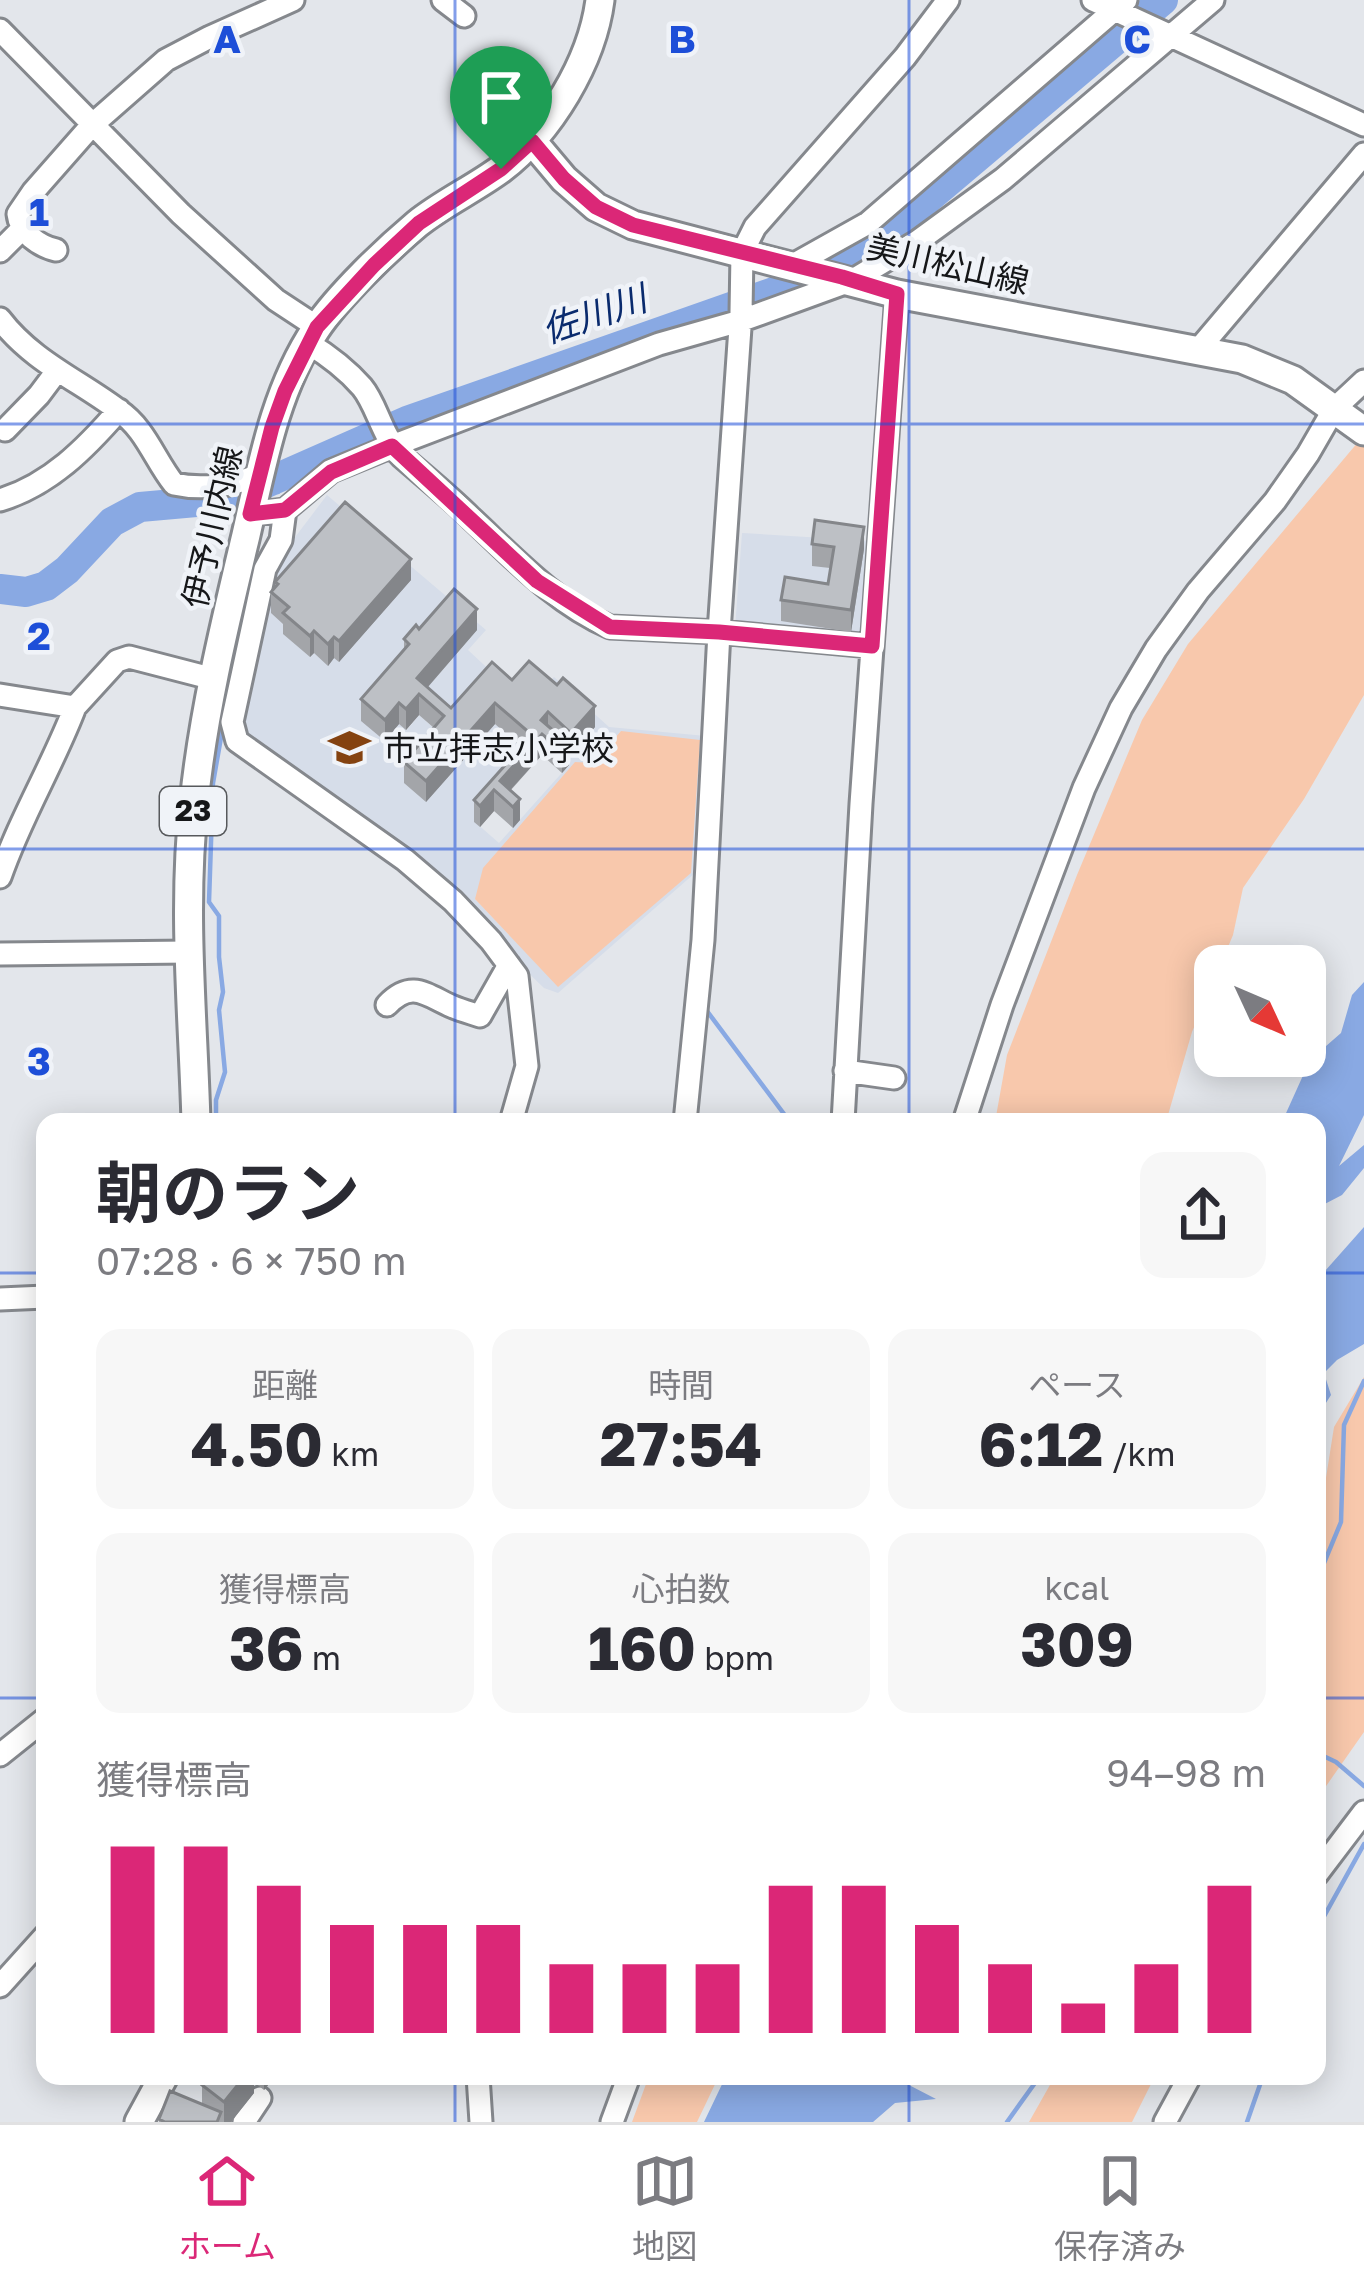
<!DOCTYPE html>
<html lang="ja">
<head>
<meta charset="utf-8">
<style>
  body { margin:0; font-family:"Golos Text","Noto Sans JP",sans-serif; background:#f7f7f7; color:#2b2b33; height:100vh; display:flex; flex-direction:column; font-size:45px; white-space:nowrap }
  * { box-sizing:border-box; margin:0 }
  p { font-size:39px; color:#7c7c81 }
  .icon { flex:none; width:66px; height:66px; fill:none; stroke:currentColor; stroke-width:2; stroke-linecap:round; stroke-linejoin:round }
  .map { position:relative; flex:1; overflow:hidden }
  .details { position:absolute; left:36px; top:1113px; width:1290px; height:972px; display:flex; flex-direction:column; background:#fff; border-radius:24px; box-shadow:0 6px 30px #0003 }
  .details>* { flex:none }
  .needle { width:78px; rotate:134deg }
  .buttons { position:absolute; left:1194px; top:945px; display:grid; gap:24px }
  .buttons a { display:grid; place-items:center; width:132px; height:132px; border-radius:24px; background:#fff; box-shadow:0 6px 30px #0003; font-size:60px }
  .pin { position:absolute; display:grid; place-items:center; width:102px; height:102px; color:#fff; margin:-123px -51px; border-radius:50% 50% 50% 0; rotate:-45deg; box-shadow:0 0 12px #0007 }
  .pin .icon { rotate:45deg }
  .round { display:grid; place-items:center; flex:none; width:126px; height:126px; border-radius:24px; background:#f7f7f7 }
  .head { display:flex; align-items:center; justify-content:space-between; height:204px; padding:0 60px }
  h1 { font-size:66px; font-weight:700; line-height:90px }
  .stats { display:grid; grid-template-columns:repeat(3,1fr); gap:18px; height:204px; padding:12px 60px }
  .stats div { display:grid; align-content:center; border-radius:24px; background:#f7f7f7; text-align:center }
  .stats b { font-size:60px; font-weight:700 }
  .stats small { font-size:33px; font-weight:400 }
  .stats p { font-size:33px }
  .chart { height:336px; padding:24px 60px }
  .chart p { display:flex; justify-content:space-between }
  .chart svg { width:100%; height:216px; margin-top:12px; stroke:#db2777; stroke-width:6 }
  .tabs { display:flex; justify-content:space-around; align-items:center; height:168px; border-top:3px solid #e1e1e2; background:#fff; font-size:33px; color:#7c7c81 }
  .tabs a { display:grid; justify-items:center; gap:6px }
  .tabs .current { color:#db2777 }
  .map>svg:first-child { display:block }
  .built { fill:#d6dde9; fill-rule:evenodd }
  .green { fill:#f8c8ac }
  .water { fill:#89a9e3 }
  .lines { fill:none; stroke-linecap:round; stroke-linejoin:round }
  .stream { stroke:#89a9e3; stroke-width:4.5 }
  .river { stroke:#89a9e3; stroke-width:30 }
  .minor-casing { stroke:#85888d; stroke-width:27 }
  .major-casing { stroke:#85888d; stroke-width:33 }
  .minor { stroke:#fff; stroke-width:21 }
  .major { stroke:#fff; stroke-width:27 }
  .wall { fill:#a3a5a9 }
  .shaded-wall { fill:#84868a }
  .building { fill:#bdc0c5; stroke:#84868a; stroke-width:3 }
  .route-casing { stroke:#fff; stroke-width:24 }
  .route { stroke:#db2777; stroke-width:15 }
  .grid { fill:none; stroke:#1d4ed8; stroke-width:3; stroke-opacity:0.55 }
  .labels { text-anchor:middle; stroke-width:9; stroke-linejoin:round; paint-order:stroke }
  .shield { fill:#f0f3f8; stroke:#57595c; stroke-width:3 }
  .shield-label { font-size:30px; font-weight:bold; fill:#161719 }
  .street-label { font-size:33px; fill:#161719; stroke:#f0f3f8 }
  .poi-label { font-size:33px; fill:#161719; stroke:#f0f3f8; text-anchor:start }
  .water-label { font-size:36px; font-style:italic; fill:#0a2b6e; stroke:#f0f3f8 }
  .grid-label { font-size:39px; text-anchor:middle; font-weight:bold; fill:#1d4ed8; stroke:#f0f3f8; stroke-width:9; stroke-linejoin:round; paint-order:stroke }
</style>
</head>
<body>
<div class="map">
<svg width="1364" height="2122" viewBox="0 0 1364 2122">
  <rect width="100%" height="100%" fill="#e3e6eb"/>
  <path class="built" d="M327,495l159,135 -18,20 46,43 28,-3 12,-13 55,50 97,9 -11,137 -137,120 -14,-5 -29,-28 -272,-230v-20l31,-145zM454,611l-37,88 34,31 113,-30 -69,24 -51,13 -25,-22 -12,15 -8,-6zM621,731l-62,255h-1l-83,-87zM544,743l24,23 -69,77 -24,-21z
    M742,533l130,8 -6,95 -131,-8z"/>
  <path class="green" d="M1364,435v260l-60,104 -61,89 -10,47 -13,31h-5v12l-23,54 -26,90h-171l12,-67 70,-180 65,-155 46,-76z
    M621,731l79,9 -9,133 -133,114 -83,-88 8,-31 92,-106 18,1z
    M1364,1377v355l-47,67v-264l17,-108z
    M649,2076h70l-22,46h-65z
    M1055,2076h100l-23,46h-103z"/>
  <path class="water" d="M1364,982v133l-25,51 25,-21v23l-22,27 -25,13v-86h-35l28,-62 31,-27 11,-38z
    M1364,1227v117l-27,16 -13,13 7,22 -14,22v-35l7,-28 -7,6v-80z
    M726,2076h187l-4,9 27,14 -41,4 -22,19h-169z"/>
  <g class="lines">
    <path class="stream" d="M278,492l2,-14
      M730,625l7,-102
      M727,679l2,-37
      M704,1007l86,115
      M216,1122v-22l9,-28 -6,-62 4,-18 -4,-35v-41l-10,-14 4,-119 10,-57
      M1317,1580l24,-58 3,-97 20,-44
      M1317,1753l19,9 28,24
      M1317,1929l47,-85
      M1007,2122l33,-46
      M1247,2122l16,-46"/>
    <path class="river" d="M0,589l26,3 20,-6 21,-16 45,-48 28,-15 90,-8 177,-78 367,-129 71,-35 53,-33 265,-224"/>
    <defs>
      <path id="minor" d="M443,0l21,16
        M1093,0l271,125
        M0,30l181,184 95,86 41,27
        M56,250c-17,-4 -36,-17 -38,-36l15,-22 59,-67 74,-65 44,-23 83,-37
        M0,251l23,-23
        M793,265l75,-42 258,-223
        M0,319c32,42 78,61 118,91 28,19 36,49 56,74 27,6 59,2 84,-9
        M308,343c18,11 40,28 54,44 15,18 19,47 39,69 23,20 48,40 70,62 43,40 84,85 139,109l109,5 152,14
        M1198,350l166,-196
        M5,430l34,-35 18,-24
        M0,500c50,-15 86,-52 119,-90
        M285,510l-4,30 -16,29 -33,153 5,19 168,119 48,41 38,40 26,35 10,90 -16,56
        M250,514l35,-4 46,-39 61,-25 267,-102 81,-23 113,-41 65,-39 85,-62 210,-179
        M0,695l75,12 42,-46 12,-4 85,22
        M0,877c20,-59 53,-112 75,-170
        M0,954l190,-2
        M387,1005c24,-25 38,-11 64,1 9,4 20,7 29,10l29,-51
        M845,1071l49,7
        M685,1122l18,-182 16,-308 22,-319 1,-60 13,-26 150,-170 43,-57
        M843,1122l18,-318 36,-510
        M964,1122l38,-117 82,-217 37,-80 35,-59 42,-58 77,-90 33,-47 26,-45 30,-28
        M0,1299l45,-2
        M0,1755l45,-36
        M1317,1874l47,-62
        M0,1986l45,-50
        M478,2076l3,46
        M244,2122l16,-24
        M612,2122l17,-46
        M1165,2122l25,-46"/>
      <path id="major" d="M532,141l32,38 32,28 37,18 264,69 345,65 51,21 71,51
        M196,1122c-3,-105 -14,-214 -2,-319 9,-90 31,-180 52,-268 16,-70 29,-145 70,-206 23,-34 69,-78 101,-105 26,-21 57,-35 84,-55 49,-38 91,-107 99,-169
        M139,2122l25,-46"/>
    </defs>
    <use href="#minor" class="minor-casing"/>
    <use href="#major" class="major-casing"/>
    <use href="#minor" class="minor"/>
    <use href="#major" class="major"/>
  </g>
  <path class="wall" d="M812,544l52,5 -13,83 -70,-11v-21l47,-16 2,-16 -18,-2z
    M411,580l-72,82 -5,-4 -6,8 -14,-13 -4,4 -27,-23v-10l-12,-11v-21l4,-5v-5z
    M419,629l58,1 -49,57 23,21 61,-28 83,47 -24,27 -2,-2v13l-7,8 -20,-18 -31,35 9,30 -7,8 -19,-17 -14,16 -6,-5v-22l47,-53 -26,-23 -69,78 -22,-19v-21l30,-34 -15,-13 -13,15 -7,-6 -14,17 -24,-20v-22l43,-49v-11z
    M209,2076h64v3l-9,11 -10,-8v11l-23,29h-72v-3l43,-15v-19z"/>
  <path class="shaded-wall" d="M864,527v22l-13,83v-22z
    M411,559v21l-72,82v-21z
    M477,609v21l-58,67v18l-13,15v-21l11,-31z
    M314,631v22l-4,4v-21z
    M334,637v21l-6,8v-22z
    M399,703v21l-14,17v-21z
    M495,703v21l-69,78v-21z
    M595,706v21l-24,27v-21z
    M548,712v22h-6v21l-39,43 -3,-17z
    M569,744v21l-7,8v-22z
    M494,790v21l-14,16v-21z
    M520,799v21l-7,8v-21z
    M245,2076h9v17l-23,29h-7v-20z
    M264,2076h9v3l-9,11z"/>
  <path class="building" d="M345,502l66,57 -72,82 -5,-4 -6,7 -14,-13 -4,5 -27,-23 6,-6 -18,-15 7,-8 -3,-2z
    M815,520l49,7 -13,83 -70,-10 4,-23 43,7 6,-37 -22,-3z
    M454,589l23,20 -60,69 34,30 41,-46 20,18 17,-19 28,24 6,-7 32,28 -24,27 -23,-21 -7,8 28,24 -7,7 -20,-17 -42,47 20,18 -7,8 -19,-17 -14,16 -6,-6 58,-65 -37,-32 -69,78 -22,-19 40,-46 -25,-22 -13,15 -7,-6 -14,17 -24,-21 48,-55 -5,-5 12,-14 3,4z
    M209,2076h36l-21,26 -22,-17z
    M170,2091l51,21 -4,10h-52l-6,-3z"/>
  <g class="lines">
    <defs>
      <path id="route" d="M532,141l32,38 32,28 37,18 209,52 55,17 -25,352 -153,-14 -109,-5 -73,-46 -145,-135 -61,26 -46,38 -35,4 22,-87 13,-36 32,-64 57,-62 45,-42 82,-54z"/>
    </defs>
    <use href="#route" class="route-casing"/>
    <use href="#route" class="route"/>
  </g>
  <path class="grid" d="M455,0v1122M909,0v1122M0,424h1364M0,849h1364M0,1273h45M1317,1273h47M0,1698h45M1317,1698h47M455,2076v46M909,2076v46"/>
  <defs>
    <symbol id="school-bare" viewBox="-9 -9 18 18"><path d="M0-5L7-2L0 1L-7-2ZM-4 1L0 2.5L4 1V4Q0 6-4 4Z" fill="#844210" stroke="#f0f3f8" stroke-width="2.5" paint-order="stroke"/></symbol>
  </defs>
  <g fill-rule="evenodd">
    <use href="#school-bare" x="320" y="718" width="59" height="59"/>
  </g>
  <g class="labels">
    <rect class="shield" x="160" y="787" width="66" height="48" rx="9"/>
    <g class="shield-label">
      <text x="193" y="821">23</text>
    </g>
    <g class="street-label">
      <text transform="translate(948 264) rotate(13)" y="12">美川松山線</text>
      <text transform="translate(212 527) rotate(-77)" y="12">伊予川内線</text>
    </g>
    <g class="poi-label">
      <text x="383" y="760">市立拝志小学校</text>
    </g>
    <g class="water-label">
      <text transform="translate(594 314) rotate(-19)" y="13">佐川川</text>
    </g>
  </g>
  <g class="grid-label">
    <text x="227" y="53">A</text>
    <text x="682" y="53">B</text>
    <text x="1137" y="53">C</text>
    <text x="39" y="226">1</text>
    <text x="39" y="650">2</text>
    <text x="39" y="1075">3</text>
  </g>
</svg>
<div class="buttons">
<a><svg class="needle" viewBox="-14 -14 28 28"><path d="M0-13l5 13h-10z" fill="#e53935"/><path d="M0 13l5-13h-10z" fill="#7c7c81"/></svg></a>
</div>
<div class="pin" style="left:501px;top:169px;background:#1e9e55"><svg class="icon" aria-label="arrive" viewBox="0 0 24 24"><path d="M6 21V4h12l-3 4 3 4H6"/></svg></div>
<section class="details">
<div class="head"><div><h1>朝のラン</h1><p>07:28 · 6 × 750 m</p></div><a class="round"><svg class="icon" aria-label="share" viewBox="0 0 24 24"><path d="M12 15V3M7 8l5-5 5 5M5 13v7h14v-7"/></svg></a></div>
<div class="stats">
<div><p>距離</p><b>4.50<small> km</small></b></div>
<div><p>時間</p><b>27:54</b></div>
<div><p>ペース</p><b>6:12<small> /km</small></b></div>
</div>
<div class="stats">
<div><p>獲得標高</p><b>36<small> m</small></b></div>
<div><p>心拍数</p><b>160<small> bpm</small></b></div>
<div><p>kcal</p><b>309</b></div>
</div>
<div class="chart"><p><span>獲得標高</span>94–98 m</p>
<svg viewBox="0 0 160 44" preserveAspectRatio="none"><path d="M5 44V6M15 44V6M25 44V14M35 44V22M45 44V22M55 44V22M65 44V30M75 44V30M85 44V30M95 44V14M105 44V14M115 44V22M125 44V30M135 44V38M145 44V30M155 44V14"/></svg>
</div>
</section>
</div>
<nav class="tabs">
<a class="current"><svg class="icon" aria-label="home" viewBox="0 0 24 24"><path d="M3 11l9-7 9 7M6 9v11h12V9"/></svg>ホーム</a>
<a><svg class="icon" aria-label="map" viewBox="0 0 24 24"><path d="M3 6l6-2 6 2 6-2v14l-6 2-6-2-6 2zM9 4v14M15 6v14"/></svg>地図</a>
<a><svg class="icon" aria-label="saved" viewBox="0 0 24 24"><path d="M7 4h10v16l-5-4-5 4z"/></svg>保存済み</a>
</nav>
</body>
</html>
